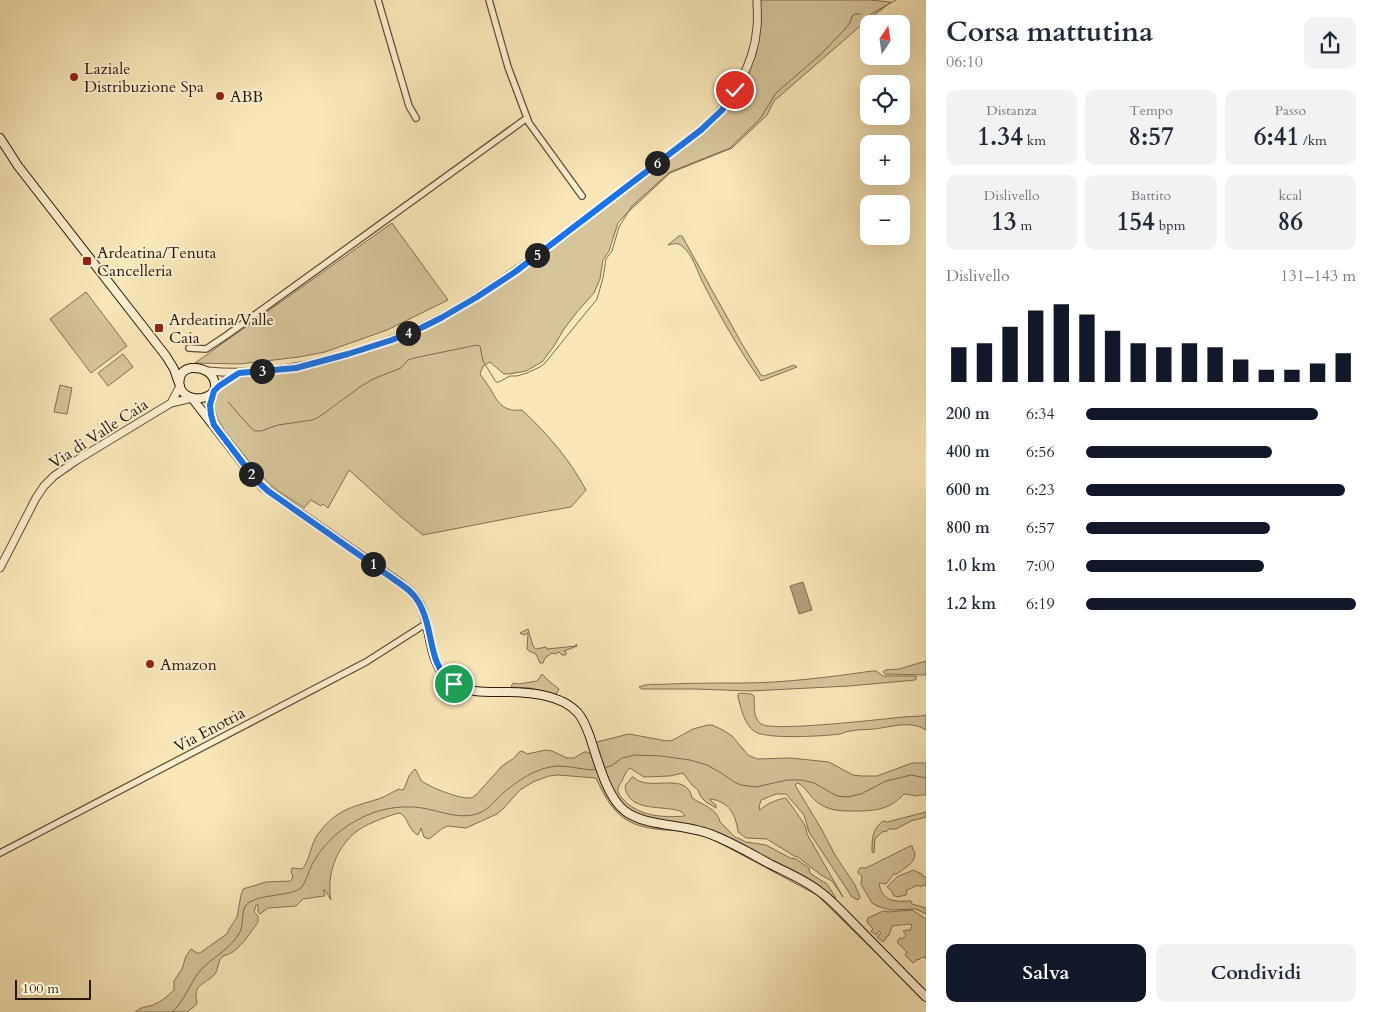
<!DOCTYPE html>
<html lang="it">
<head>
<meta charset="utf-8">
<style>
  body { margin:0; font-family:Cardo,serif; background:#f2f2f3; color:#1f2937; height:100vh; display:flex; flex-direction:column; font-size:19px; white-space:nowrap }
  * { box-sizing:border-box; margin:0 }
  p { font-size:16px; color:#747a83 }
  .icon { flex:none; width:28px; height:28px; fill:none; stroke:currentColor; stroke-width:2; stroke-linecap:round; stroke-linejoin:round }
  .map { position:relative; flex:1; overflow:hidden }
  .details { display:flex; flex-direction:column; background:#fff; width:450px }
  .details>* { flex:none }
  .needle { width:32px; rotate:13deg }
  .fabs { position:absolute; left:860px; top:15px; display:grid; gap:10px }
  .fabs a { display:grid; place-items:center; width:50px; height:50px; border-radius:10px; background:#fff; box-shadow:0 5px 20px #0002; font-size:25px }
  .scale { position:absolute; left:15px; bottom:12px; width:76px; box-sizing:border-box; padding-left:5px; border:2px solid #2c180b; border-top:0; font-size:14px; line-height:18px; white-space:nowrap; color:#2c180b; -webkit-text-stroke:4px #fbefd0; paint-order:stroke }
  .pin { position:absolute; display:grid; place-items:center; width:42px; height:42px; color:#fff; margin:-21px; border:2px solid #fff; border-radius:50%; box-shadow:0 1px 5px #0007 }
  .km { position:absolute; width:25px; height:25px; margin:-12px; border-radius:50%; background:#222; color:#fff; font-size:14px; line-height:25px; text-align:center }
  .round { display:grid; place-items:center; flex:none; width:52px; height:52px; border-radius:10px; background:#f2f2f3 }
  .head { display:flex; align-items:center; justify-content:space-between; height:85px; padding:0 20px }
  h1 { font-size:28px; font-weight:800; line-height:38px }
  .metrics { display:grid; grid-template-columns:repeat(3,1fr); gap:8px; height:85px; padding:5px 20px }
  .metrics div { display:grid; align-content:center; border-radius:10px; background:#f2f2f3; text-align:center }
  .metrics b { font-size:25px; font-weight:800 }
  .metrics small { font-size:14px; font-weight:400 }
  .metrics p { font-size:14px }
  .chart { height:140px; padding:10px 20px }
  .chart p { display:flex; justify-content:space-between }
  .chart svg { width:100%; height:90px; margin-top:5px; stroke:#111827; stroke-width:6 }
  .button { display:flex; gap:10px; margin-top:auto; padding:10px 20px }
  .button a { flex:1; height:58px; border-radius:10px; background:#111827; color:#fff; font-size:20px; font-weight:800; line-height:58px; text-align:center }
  .button a+a { background:#f2f2f3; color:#1f2937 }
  ul { padding:0 20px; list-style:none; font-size:16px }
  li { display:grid; grid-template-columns:80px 60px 1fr; align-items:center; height:38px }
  li i { height:12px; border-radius:6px; background:#111827 }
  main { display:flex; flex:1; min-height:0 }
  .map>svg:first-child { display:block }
  .green { fill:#d6c49a; stroke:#816e52 }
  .water { fill:#b3a17d; stroke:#7d6a4f }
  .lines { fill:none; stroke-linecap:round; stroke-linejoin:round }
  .stream { stroke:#7d6a4f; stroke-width:1 }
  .minor-casing { stroke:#5f4c36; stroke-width:8 }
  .tertiary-casing { stroke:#5f4c36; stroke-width:9 }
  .secondary-casing { stroke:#2c180b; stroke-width:10 }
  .minor { stroke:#fbefd0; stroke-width:5.5 }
  .tertiary { stroke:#fbefd0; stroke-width:7 }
  .secondary { stroke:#fbefd0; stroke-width:8 }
  .route-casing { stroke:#fff; stroke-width:10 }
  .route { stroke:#1a73e8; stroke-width:6 }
  .poi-dot { fill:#8f2418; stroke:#fbefd0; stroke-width:2 }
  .labels { text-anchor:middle; stroke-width:4; stroke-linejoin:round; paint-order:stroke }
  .poi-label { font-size:16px; fill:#2c180b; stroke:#fbefd0; text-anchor:start }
  .street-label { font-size:16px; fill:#2c180b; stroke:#fbefd0 }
</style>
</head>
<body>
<main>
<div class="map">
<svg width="926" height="1012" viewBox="0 0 926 1012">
  <rect width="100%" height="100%" fill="#f9e7b7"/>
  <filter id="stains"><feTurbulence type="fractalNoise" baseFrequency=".004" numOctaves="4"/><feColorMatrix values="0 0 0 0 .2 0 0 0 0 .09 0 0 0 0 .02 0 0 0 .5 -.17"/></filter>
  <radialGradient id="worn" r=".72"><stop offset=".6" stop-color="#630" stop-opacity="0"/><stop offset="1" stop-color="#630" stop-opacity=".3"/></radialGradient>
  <path class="green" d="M760,0h109l22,2 -33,26 -84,73 -7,14 -35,33 -62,25 -45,42 -7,8 -9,28 -6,9 -3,19 -6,14 -17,19 -13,17 -10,17 -12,16 -16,9 -17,3h-5l-14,-12 -7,4 -3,8c3,5 7,9 10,14 8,15 13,24 32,22 25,23 48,50 64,80l-15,17 -45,8 -103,20 -22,-18 -52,-47 -21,38 -5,-4 -2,2 -10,-6 -7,8c-10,-7 -22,-14 -32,-22 -12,-10 -21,-22 -31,-35 -20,-24 -48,-56 -2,-73l68,-9 45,-12 39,-14 39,-17 36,-19 67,-45 150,-113 33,-27 40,-68 4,-27z
    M392,223l56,77 -61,30 -62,22 -26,5 -59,7 -45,-1z
    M679,236h3l60,108 19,31 3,1 30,-11 3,2 -36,14c-22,-31 -41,-65 -58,-98 -6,-12 -10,-28 -21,-37 -4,-4 -9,-2 -14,-1z
    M86,292l41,54 -36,27 -41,-54z
    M123,354l10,13 -25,19 -10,-13z
    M60,385l12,3 -5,26 -13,-2z
    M528,629l5,17 3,3 10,-2 1,2 29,-3v-2l1,2 -13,5 2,1v3h-4l-3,-3 -4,2 -3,-1 -7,5 -2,5h-3l-4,-9 -7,-3 -2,-2 1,-16 -4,2 -4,-2z
    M926,661v14h-1l-40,-1 -2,-2 2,-2 14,-1z
    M872,671h4l7,5h31l3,1 -2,3 -66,6 -99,5 -54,-2h-54l-3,-2c8,-4 20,-2 30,-3 24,-1 48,-1 73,-1 42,0 88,-6 130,-12z
    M542,674l8,8 9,7 -2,4 -2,1 -25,-6 -19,-1 2,-4 6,1 18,-3z
    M740,693l11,1 3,2c1,9 -2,21 7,28 11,8 122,-5 142,-7 8,-1 15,0 23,-2v15c-16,-10 -34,-3 -52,-1 -7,1 -15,0 -23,2 -4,0 -7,2 -11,3 -16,2 -75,6 -86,-3 -10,-7 -13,-23 -16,-34v-3z
    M708,725h4l11,5 9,6 16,19 9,4 33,-1 39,4 24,13 9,1h15l35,-13h14v32h-7l-2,1 -13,-2c-15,16 -29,17 -50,17 -13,0 -23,0 -34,-7 -9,-5 -13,-16 -22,-21l-3,2 27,45 13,25 20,30 5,12 -2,3 -6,-3 -43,-65 -5,-17 -18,-21h-10l-15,6 -2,7 1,3c6,-6 17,-11 26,-12 4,6 17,23 19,28 2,2 1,5 2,8l36,63 -11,-16 -11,-6 -23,-18 -4,-1 -27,-17 -21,-1 -8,-6c-2,-17 -9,-31 -28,-33l1,2 5,4v3l-10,-6 -5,-5 -3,-7 -6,-5 -9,-12 -13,3 -26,1 -14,-9c-4,3 -6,8 -8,13 -5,7 -6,10 0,17 15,18 40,20 63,18l-3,-4c-17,-8 -54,2 -57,-26l7,-9h1c16,16 54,-7 59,21 10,7 25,10 28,24l15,15 5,2 6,3 20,3 24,13 6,1 13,9 1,5 4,3 13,8 9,14 -6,-2 -116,-65c-12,-3 -23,-6 -34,-8 -19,-4 -46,-3 -59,-19 -13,-15 -20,-42 -26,-61l2,-1 32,-8 38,7 6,-1 20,-11z
    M546,750l6,1 15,7h7l10,-6h3l7,4 15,43 11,13 9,6 24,7 41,6 19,6 90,46 14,9 29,27 80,81v2l-109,-107 -114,-61c-13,-3 -25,-3 -38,-4 -41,-3 -53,-17 -69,-52l-38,-3 -9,1 -16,6 -13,8 -17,19 -6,5 -31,14 -18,-2 -5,2 -14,11 -5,-2 -3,-9 -3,7c-10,-5 -10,-18 -18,-22 -7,1 -13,4 -19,6 -8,3 -17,7 -24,12 -21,16 -31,45 -26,69l-6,-10h-2l2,4 -1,2 -21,3 -7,7 -28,2 -8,6 -2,-2v-7h-2l-2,7 4,4v6c-7,10 -15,22 -25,30 -3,2 -8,3 -11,5 -5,5 -3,13 -8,18 -8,9 -22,9 -17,27l-1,3 -9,7h-52c5,-4 9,-5 15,-6 9,-3 17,-9 24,-16v-9l8,-12 4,-13 5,-7 6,4h3l28,-20v-2l9,-14 4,-22 2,-6 23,-7 24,-1 3,-3 -2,-7 1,-3 10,1c7,-6 9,-26 16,-35 19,-25 32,-26 60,-35 7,-2 14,-7 21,-10l3,1 2,-1 5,-13 5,-6 1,-1c3,3 4,8 6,11 5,6 39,19 48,18 3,0 4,-1 7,-3l26,-29 12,-8 5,-6 3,-1 5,3z
    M926,812v5l-15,4 -15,8h-7l-2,2 -5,1 -7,7 -1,14 -2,-1c0,-12 0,-23 11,-31l4,1z
    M910,846h2l1,4 2,3c0,11 -10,14 -18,21h-3l-8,10 -6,-1 -1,1c1,3 2,9 5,11 6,8 19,6 27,6l1,3 14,4v6l-10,-5 -26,1 -13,-4 -5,-3 -11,-19 1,-8 -4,-3v-2l2,-3h6z
    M913,870l9,4v2l4,1v9l-3,-1 -2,2 -3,-2 -11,5 -1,5 -9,2 -4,-2 -1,-4 -5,-4c3,-3 6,-7 10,-10 5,-3 11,-4 16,-7z
    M912,910l14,9v39l-4,-1 -3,3 -1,-1 -5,4 -8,-8 2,-3 -10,-10 3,-4 2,1 4,-4 -3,-4 6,-1 2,-1 1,-4 -3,-1 -17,2 -3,9 -3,2v2l-3,3 -6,-5 4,-4 -2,-2 -3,4 -5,-4 2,-2 -6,-7 1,-4 15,-7 6,1z"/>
  <path class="water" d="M803,582l9,28 -13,4 -9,-28z"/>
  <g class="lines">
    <path class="stream" d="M871,14l25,-14
      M228,402l22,25 5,4h6l17,-6 34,-5 7,-3 41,-30 13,-8 28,-11 7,-8 6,-2 63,-13 3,1 3,15 13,21h3l11,-6h7l10,-3 13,-6 5,-4 52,-64 6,-21 3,-19 6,-8 7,-24 13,-21 38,-34 60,-24 3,-3 27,-26 16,-26 46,-40 22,-23 6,-7 2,-7 3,-2h5
      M603,768l8,-2 11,-8 13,-3 26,1 29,4 17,5 16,9 11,8 7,3 15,2 31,-7h15l12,3 23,13 11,1 13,-3 25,-13 25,-6 15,3
      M172,1012c13,-11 17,-28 28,-41 12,-14 30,-21 40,-39 4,-8 1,-24 7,-28 11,-10 45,-8 54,-16 6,-7 8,-19 13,-27 13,-23 36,-40 61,-49 15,-5 36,-7 52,-3 16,3 35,11 52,4 9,-3 15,-12 23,-19 15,-13 35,-27 56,-28 11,0 23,3 34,4l5,-1"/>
    <defs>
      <path id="minor" d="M378,0l31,106 7,12
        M489,0l19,67 21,56 53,73
        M189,348l17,1 21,-14 300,-217
        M0,853l366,-191 61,-39"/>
      <path id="tertiary" d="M208,371c54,5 106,-5 157,-22 27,-9 53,-19 77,-32 48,-26 91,-59 135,-92 41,-32 82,-63 124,-95 29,-25 53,-63 56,-103 1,-9 0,-18 0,-27
        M214,391l11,-10 13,-8
        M171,403l9,-17
        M0,568l36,-70 8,-12 10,-10 23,-16 94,-57 21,-5"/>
      <path id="secondary" d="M0,138l18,28 148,190 8,13 6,17
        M192,398l63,81 9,9 136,95c10,7 19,16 23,28 9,24 6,57 30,72 16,10 32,9 51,9 24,0 57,2 74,21 6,7 9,16 12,24 7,21 17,61 35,74 22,17 62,12 90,25 20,8 38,19 57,29 16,8 33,15 47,26 14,10 26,24 38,36 23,23 46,47 69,70
        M212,421c-1,-5 -2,-10 -2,-16 1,-6 4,-12 5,-19 0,-13 -12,-19 -24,-18 -5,1 -10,4 -11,10 -5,20 23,27 34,13"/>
    </defs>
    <use href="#minor" class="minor-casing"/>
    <use href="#tertiary" class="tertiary-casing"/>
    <use href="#secondary" class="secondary-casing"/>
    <use href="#minor" class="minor"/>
    <use href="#tertiary" class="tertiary"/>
    <use href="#secondary" class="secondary"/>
  </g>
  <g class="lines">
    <defs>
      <path id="route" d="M454,684c-26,-18 -20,-50 -32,-75 -4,-10 -11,-18 -20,-24l-134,-94 -13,-12 -41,-54 -3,-10 -1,-10 4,-14 5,-5 20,-13 57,-5 52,-14 44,-14 31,-13 18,-9 36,-21 38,-25 186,-142 21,-20 13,-20"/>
    </defs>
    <use href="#route" class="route-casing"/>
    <use href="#route" class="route"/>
  </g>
  <g class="poi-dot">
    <circle cx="74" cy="77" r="5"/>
    <circle cx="220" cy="96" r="5"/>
    <rect x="82" y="256" width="10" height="10" rx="2.5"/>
    <rect x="154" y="323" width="10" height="10" rx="2.5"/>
    <circle cx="150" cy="664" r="5"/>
  </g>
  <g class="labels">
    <g class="poi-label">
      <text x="84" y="74">Laziale<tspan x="84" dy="18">Distribuzione Spa</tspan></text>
      <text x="230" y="102">ABB</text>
      <text x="97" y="258">Ardeatina/Tenuta<tspan x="97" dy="18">Cancelleria</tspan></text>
      <text x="169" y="325">Ardeatina/Valle<tspan x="169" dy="18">Caia</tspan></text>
      <text x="160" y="670">Amazon</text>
    </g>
    <g class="street-label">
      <text transform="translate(98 433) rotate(-33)" y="6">Via di Valle Caia</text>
      <text transform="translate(209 729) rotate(-28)" y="6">Via Enotria</text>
    </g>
  </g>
  <rect width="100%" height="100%" filter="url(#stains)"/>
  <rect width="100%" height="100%" fill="url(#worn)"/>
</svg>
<div class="fabs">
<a><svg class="needle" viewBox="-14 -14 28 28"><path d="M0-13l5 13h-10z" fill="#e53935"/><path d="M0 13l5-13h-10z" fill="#747a83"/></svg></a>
<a><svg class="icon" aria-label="locate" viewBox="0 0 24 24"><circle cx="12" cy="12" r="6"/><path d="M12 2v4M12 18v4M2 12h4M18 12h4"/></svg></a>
<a>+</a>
<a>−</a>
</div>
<div class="scale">100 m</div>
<div class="pin" style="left:454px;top:684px;background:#1e9e55"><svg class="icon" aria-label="arrive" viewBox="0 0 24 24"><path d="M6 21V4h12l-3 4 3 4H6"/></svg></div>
<div class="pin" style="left:735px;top:90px;background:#d93025"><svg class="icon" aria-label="check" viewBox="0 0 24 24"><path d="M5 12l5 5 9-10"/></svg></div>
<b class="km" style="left:373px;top:564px">1</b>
<b class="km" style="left:251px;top:474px">2</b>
<b class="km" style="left:262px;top:371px">3</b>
<b class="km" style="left:408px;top:333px">4</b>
<b class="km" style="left:537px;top:255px">5</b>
<b class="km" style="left:657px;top:163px">6</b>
</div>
<section class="details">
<div class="head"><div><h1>Corsa mattutina</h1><p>06:10</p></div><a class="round"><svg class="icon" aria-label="share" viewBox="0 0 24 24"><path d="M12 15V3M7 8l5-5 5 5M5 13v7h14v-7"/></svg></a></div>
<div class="metrics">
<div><p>Distanza</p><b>1.34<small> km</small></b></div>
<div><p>Tempo</p><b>8:57</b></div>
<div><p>Passo</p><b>6:41<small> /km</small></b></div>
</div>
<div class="metrics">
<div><p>Dislivello</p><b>13<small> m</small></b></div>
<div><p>Battito</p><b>154<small> bpm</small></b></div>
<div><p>kcal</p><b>86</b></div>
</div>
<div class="chart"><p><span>Dislivello</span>131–143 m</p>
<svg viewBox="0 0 160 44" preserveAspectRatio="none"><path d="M5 44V27M15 44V25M25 44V17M35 44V9M45 44V6M55 44V11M65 44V19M75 44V25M85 44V27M95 44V25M105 44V27M115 44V33M125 44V38M135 44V38M145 44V35M155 44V30"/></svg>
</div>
<ul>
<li><b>200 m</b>6:34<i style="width:86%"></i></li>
<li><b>400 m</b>6:56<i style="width:69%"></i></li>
<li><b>600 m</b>6:23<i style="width:96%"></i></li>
<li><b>800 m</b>6:57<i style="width:68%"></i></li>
<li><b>1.0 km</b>7:00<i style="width:66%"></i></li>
<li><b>1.2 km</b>6:19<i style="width:100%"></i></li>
</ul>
<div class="button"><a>Salva</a><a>Condividi</a></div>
</section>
</main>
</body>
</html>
